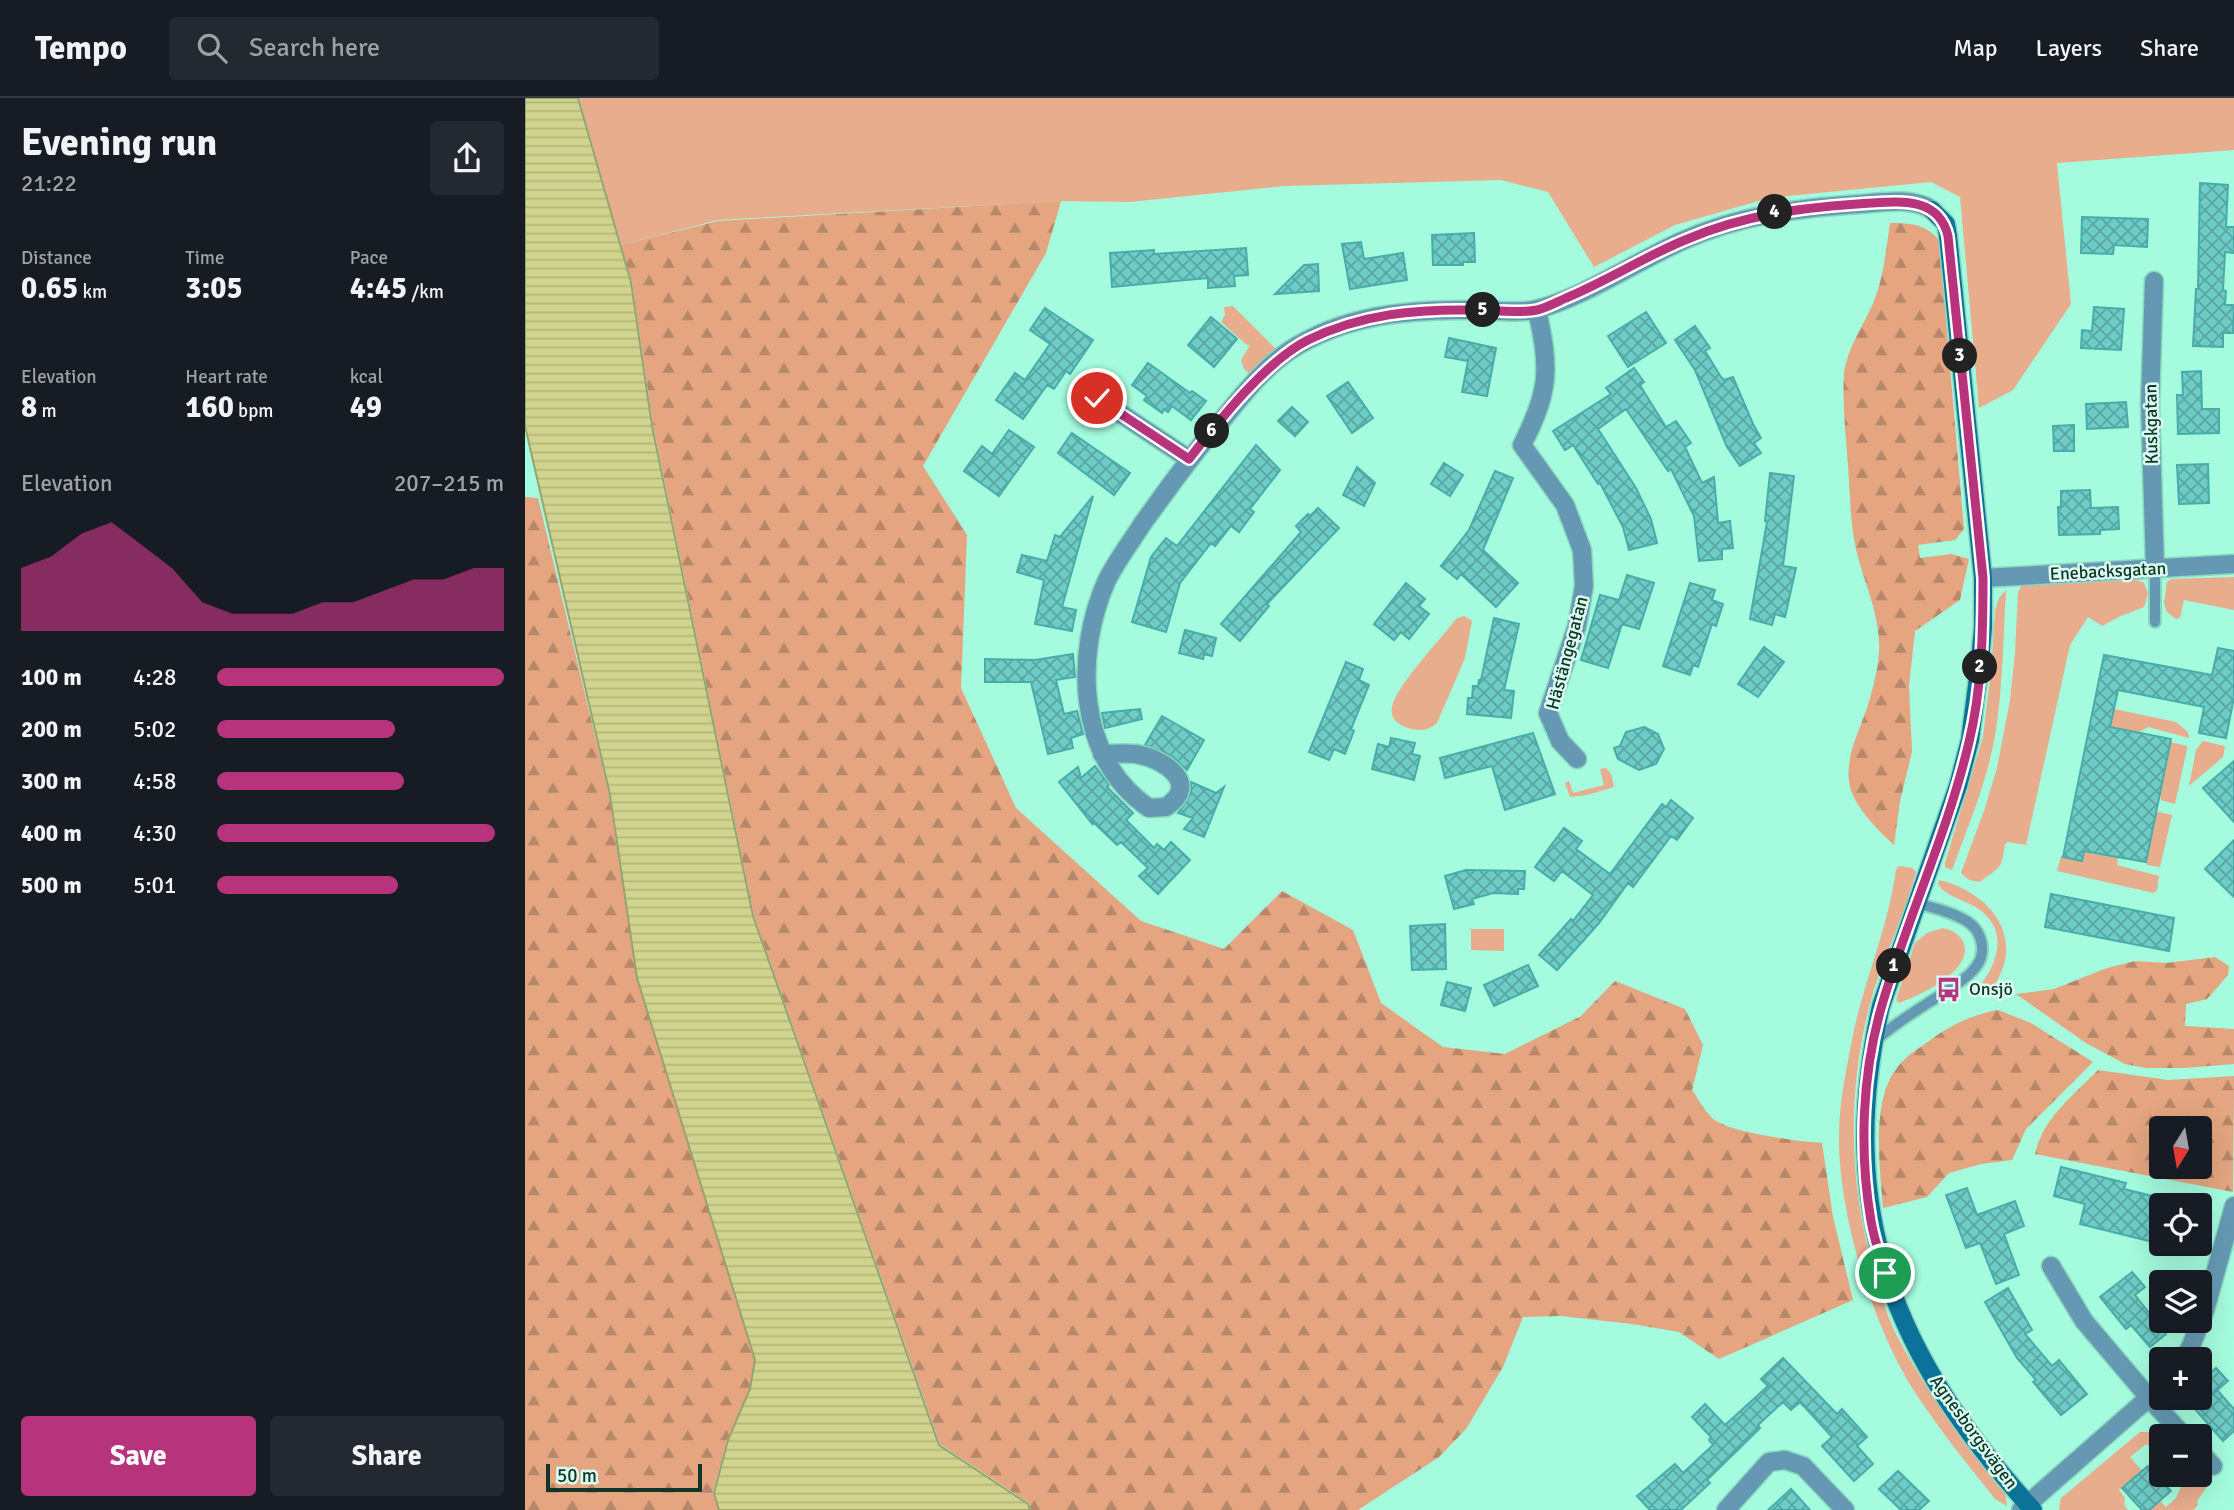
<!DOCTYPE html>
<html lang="en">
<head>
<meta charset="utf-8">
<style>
  body { margin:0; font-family:Signika,sans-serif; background:#242831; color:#f1f3f6; height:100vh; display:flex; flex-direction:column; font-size:26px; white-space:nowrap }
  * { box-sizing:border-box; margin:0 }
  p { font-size:23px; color:#9ea1a6 }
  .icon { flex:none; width:38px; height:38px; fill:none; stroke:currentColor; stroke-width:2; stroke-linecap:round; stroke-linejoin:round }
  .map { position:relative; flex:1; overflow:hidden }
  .drawer { display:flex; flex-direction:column; background:#171b24; width:525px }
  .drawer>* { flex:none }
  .needle { width:46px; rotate:191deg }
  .fabs { position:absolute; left:1624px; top:1018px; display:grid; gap:14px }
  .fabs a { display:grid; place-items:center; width:63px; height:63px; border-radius:7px; background:#171b24; box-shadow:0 7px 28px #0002; font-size:35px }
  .scale { position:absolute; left:21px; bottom:18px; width:156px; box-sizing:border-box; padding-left:7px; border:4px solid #10352a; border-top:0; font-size:19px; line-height:24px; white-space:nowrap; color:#10352a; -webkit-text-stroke:5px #dbfcf0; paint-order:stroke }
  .pin { position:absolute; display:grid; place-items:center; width:60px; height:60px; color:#fff; margin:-30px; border:4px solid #fff; border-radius:50%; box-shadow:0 2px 7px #0007 }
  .km { position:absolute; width:35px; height:35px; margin:-18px; border-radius:50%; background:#222; color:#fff; font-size:19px; line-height:35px; text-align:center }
  .round { display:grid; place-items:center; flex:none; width:74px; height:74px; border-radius:7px; background:#242831 }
  .summary { display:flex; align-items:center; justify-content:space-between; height:119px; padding:0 21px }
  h1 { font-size:38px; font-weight:700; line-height:52px }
  .stats { display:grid; grid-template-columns:repeat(3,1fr); gap:10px; height:119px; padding:7px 21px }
  .stats div { display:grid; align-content:center }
  .stats b { font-size:30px; font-weight:700 }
  .stats small { font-size:19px; font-weight:400 }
  .stats p { font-size:19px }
  .chart { height:196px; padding:14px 21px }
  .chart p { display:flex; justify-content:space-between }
  .chart svg { width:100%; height:126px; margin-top:7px; fill:#b7347c; opacity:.7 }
  .action { display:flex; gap:14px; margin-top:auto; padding:14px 21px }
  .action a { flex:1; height:80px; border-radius:7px; background:#b7347c; color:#fff; font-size:28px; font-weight:700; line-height:80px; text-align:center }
  .action a+a { background:#242831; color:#f1f3f6 }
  ul { padding:0 21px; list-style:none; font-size:23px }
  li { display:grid; grid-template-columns:112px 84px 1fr; align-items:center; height:52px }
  li i { height:18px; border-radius:9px; background:#b7347c }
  header { display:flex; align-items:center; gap:42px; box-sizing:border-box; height:98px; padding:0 35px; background:#171b24; border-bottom:2px solid #363941 }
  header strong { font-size:33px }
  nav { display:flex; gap:38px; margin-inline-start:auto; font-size:24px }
  .search { width:490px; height:63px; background:#242831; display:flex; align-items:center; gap:18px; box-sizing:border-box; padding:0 24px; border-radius:7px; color:#9ea1a6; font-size:26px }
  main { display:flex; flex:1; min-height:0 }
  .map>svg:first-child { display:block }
  .green { fill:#e8ad8c }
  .forest { fill:url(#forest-firs); fill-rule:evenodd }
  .water { fill:url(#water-rules); stroke:#96a470; stroke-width:2 }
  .building { fill:url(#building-cross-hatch); stroke:#48ada9; stroke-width:2 }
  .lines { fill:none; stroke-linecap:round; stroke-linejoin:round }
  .lane-casing { stroke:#89d7bd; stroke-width:14 }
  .street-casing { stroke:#89d7bd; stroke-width:21 }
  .secondary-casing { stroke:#89d7bd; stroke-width:21 }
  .lane { stroke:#6599b3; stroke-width:10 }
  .street { stroke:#6599b3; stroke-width:18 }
  .secondary { stroke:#0b7399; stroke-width:18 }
  .route-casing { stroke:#fff; stroke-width:14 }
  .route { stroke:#b7347c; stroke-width:9 }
  .labels { text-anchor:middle; stroke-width:5; stroke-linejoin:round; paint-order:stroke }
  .street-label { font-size:18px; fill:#10352a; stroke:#dbfcf0 }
  .poi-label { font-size:18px; fill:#10352a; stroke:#dbfcf0; text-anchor:start }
</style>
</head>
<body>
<header>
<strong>Tempo</strong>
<div class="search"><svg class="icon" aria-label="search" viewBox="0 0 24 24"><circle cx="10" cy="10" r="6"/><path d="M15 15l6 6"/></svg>Search here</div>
<nav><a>Map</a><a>Layers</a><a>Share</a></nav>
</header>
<main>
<section class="drawer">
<div class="summary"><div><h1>Evening run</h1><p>21:22</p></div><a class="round"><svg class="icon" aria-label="share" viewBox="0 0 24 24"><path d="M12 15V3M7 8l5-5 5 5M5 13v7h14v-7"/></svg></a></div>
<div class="stats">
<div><p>Distance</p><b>0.65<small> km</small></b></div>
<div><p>Time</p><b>3:05</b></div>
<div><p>Pace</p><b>4:45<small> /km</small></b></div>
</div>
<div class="stats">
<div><p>Elevation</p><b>8<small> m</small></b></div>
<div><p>Heart rate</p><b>160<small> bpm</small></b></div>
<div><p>kcal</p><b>49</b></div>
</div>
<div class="chart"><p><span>Elevation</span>207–215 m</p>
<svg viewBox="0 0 160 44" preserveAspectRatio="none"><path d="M0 44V22L10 18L20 10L30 6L40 14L50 22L60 34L70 38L80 38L90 38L100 34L110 34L120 30L130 26L140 26L150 22L160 22V44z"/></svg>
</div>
<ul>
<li><b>100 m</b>4:28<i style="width:100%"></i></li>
<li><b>200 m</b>5:02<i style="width:62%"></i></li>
<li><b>300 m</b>4:58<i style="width:65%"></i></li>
<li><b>400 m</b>4:30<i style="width:97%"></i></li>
<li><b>500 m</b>5:01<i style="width:63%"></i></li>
</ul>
<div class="action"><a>Save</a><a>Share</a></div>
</section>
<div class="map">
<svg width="1709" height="1412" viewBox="0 0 1709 1412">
  <defs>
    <pattern id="forest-firs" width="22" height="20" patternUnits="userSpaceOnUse" patternTransform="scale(1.75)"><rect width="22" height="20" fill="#e4a580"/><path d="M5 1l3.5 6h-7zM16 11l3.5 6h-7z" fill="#b78769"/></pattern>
    <pattern id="water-rules" width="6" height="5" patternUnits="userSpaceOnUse" patternTransform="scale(1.75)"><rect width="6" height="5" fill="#d0d48e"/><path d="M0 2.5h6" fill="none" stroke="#b2b77b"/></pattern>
    <pattern id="building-cross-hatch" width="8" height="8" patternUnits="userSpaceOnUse" patternTransform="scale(1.75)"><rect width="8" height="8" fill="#6eccc7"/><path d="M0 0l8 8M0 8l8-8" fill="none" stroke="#59a6a2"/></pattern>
  </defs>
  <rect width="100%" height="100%" fill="#a4fbdd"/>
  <path class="green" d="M54,0h1655v52l-177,13 14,141 -58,86 -34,18 -19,-211 -29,-15 -162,16 -94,27 -81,42 -46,-75 -47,-12 -217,6 -154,16 -69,-1 -343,19 -97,25z
    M708,208l44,44 -24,27 -9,-8 -3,-9 9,-15h-3l-26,-23 4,-7 -1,-8z
    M1709,479v33l-50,-10 -4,18 -4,1 -9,-7 -3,-9 3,-21 4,-3z
    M1609,481l10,4 4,11 -4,13 -23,9 -19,10 -14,-9 -18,28 -44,200 -18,-3 -3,2c-4,27 -4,21 -25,38l-11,-2 -8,-7 23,-62 13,-43 13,-68 5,-47 3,-61 4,-7 10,-2z
    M1481,492c-3,49 -3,97 -11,146 -8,46 -27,90 -43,134l-7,-3v-4l38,-126 8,-66 4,-60 4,-13z
    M939,518l8,5 -7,37 -28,65c-8,7 -15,8 -25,6 -11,-3 -22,-8 -20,-21 2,-20 50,-70 64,-89z
    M1589,611l62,13 12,10 1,6 -41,-11 -10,6 -25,123 5,1 -1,8 42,11 -2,14 -3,3 -97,-22 4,-15 20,5z
    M1678,643l22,5 -2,11 -34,29 7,-36z
    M1645,644l17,4v3l-12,55 -14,-4 -1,-5z
    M1081,670l5,6 3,13 -27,8 -17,2 -5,-14 4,-2 4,12 31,-8 -4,-16z
    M1634,714l13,3 -12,52 -13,-2 -1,-3 10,-49z
    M1374,768l13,2 4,4c-12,46 -35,89 -47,135 -23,92 -20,187 9,277 5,17 10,34 18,50 29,57 69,107 109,157l2,15 -12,-7c-26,-33 -53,-66 -77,-102 -44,-66 -80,-182 -79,-262 0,-31 7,-64 13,-95 11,-57 36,-111 44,-170z
    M1414,782c51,12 88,58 54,107l-11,-4c17,-23 25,-53 -2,-73 -13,-10 -33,-12 -42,-26z
    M1418,830c9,2 18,7 21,16 9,27 -45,52 -65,59l-3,-3 19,-57 12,-10z
    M946,831h33v22l-33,-1z
    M1615,1334h23l-14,14 -3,-2 -16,13 12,14 -23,19 6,8 -1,7 4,5h-69l2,-12z
    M1675,1372l9,14 -12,17 1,4 -5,5h-44l11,-9 6,6 10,-9 5,-11 -9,-12h28z"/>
  <path class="forest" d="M536,103l-15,52 -123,213 44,69 -6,153 55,120 125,113 83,28 58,-58 71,39 28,73 62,44 62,7 76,-38 34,-35 70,28 18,36 -11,45c6,8 11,19 19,27 15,16 88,24 111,26l11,74 20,83 -134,59 -40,-27 -47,-8 -71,-8 -38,1 -20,50 -37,62 -27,28 -81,53h-327l-2,-7 -89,-59 -186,-528 -101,-491 -21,-143 -11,-37 97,-24z
    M1365,125c21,0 35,1 49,17l25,289 -9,11 -37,5 2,13 31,-4 18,5 -9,41 -45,31 -6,55 3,66 -12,49 -6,44c-16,-15 -43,-41 -45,-64 -3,-28 11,-51 19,-76 6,-20 12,-43 11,-63 -1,-33 -16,-62 -23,-93 -6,-27 -6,-57 -8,-84 -2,-30 -6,-61 -4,-91 3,-26 20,-49 30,-73 10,-25 12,-52 16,-78z
    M0,399l13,1 71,296 28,184 118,381 -5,30 -23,51 -14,52 6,18h-194z
    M1690,859l14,9 -1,9 -21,24 -21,5 -1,22 49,3v35l-50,4h-38l-21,-4 -39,-21 -70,-49 38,-5 53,-21 28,-7 31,2z
    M1473,912l33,13 62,39 -67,67 -14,31 -31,4 -32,9 -22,24 -44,11c-3,-43 -14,-115 20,-147 7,-8 17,-13 26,-20 21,-16 43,-26 69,-31z
    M1573,972l70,10 66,-4 -1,116 -198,-38c8,-36 38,-58 63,-84zM1636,1031h39v38h-39z"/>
  <path class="water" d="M0,0h53l53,184 21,144 101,490 186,529 89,59 2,6h-311l-5,-17 14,-53 22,-51 5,-29 -118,-382 -27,-183 -85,-369z"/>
  <path class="building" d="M1675,85l28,2 -2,42h8v26l-9,-1 -2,38 3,1 -1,14h9l-1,28h-10v14l-30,-1 3,-57h2z
    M1557,119l66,2 -1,28 -33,-2 -1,9 -32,-1z
    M949,135l1,29h-12v3h-30l-1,-30z
    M836,144l3,17 39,-6 4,27 -57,9 -8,-45z
    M721,150l2,27 -14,1 1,10 -27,2v-10l-96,9 -2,-34 44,-3v4z
    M793,166l1,27 -44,3 29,-29z
    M1569,209l30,2 -3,41 -40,-2 1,-18 10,1z
    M520,210l48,32 -23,34 -4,-3 -12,18 -7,-4 -24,34 -27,-19 19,-27 10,7 25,-36 -20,-14z
    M1121,214l20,31 -38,24 -20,-31z
    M686,219l26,22 -23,28 -26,-22z
    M1170,228l15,22 -5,3 16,26 3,3 9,-3 20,47 8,14 -7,5 7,10 -21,13 -13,-19 -32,-77 -20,-30z
    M924,240l47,10 -9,48 -25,-4 6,-31 -23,-4z
    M623,265l42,30 2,-2 14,10 -15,19 -19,-14 -4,6 -4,-3 -2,4 -18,-13 3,-4 -15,-11z
    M1109,270l10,14 -4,3 6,10 20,32 10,-6 15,22 -6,4 17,36 12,-6 4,46 12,-2 3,27 -11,1v10l-23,2 -5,-45 -23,-47 -3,2 -42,-62 -28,20 38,59 15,31 6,24 -28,7 -6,-23 -23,-44 -2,1 -25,-39 -8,5 -12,-19 58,-37 -5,-6z
    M1676,273l1,38h17v24l-41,1 -1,-39h6l-1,-23z
    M823,284l25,36 -21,15 -25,-37z
    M1601,304l2,25 -41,2 -1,-25z
    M767,309l16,15 -13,14 -17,-15z
    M1549,327v26h-20l-1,-25z
    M484,332l25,17 -35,49 -35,-25 18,-25 10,8z
    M547,335l58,40 -16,22 -56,-42z
    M731,347l24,25 -30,39 4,3 -15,20 -8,-6 -16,20 -4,-3 -31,40 -14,49 -34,-10 19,-65 15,-19 11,8z
    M919,365l19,12 -13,21 -19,-12z
    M1683,366l1,39 -30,1 -2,-39z
    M832,369l18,16 -11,23 -21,-11z
    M970,373l18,7 -30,72 35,33 -22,24 -35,-33 -4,5 -16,-13 28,-36z
    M1245,375l24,3 -11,90 13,2 -11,49 -10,-3 -3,11 -22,-6 17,-97 -2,-1z
    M1565,392l1,18 27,-1 1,22 -19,1v4l-41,1 -1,-28h3v-16z
    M568,398l-31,111 14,3 -4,21 -37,-7 9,-44 -27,-8 5,-17 25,6 8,-26 5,2z
    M793,410l21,20 -72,76 2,2 -29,35 -19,-17 80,-92 -5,-6 12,-12 2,2z
    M1102,477l27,8 -15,46 -17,-5 -14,44 -27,-8 19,-65 19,5z
    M881,485l19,16 -6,7 10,8 -20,25 -8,-7 -7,8 -20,-16z
    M1165,485l25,7 -3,10 11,4 -7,22 -4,-2 -14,43 -5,-2 -3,10 -27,-9z
    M969,520l25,6 -15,66 10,1 -3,27 -44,-4 1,-16h4l1,-12h5l1,-6h2z
    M660,532l31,8 -4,18 -8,-2 -1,5 -24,-6z
    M1239,549l20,15 -26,35 -20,-13z
    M1693,550l16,3v46l-8,41 -27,-5 5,-26 -86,-17 -8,37 61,12 -25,123 -62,-11 -2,10 -19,-4 41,-202 108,20z
    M548,556l2,23 -19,3 8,34 13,-3 6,23 -12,4 2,10 -25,6 -17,-72h-46v-23l50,1z
    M821,564l17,7 -4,11 10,5 -18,44 3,2 -9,23 -11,-5 -5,11 -20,-8z
    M615,611l2,10 -37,9 -3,-15z
    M637,618l42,24 -17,30 -15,-14 -27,-11z
    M1119,629l14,7 6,15 -8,15 -17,6 -21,-11 -4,-11 6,-2 6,-14z
    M1008,635l22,61 -50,16 -13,-44 -47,12 -5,-20z
    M866,640l24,5 -3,11 8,2 -6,24 -42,-11 6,-25 11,3z
    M1709,663v61l-31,-34z
    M570,668l14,19 -2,2 26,26 -7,7 28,28 3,-4 7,6 7,-8 19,18 -32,34 -19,-18 9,-8 -27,-26 -4,3 -26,-25 2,5 -34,-43 19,-15 3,11z
    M666,684l25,11 8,-6 -20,50 -20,-8 9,-11 -15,-5 13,-19z
    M1146,702l22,18 -16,22 -6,-4 -38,51 -5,-4 -29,40 -42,47 -18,-15 32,-36 2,2 20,-26 -31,-24 -8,10 -19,-14 29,-39 18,13 -6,8 34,25 52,-70 4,3z
    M1709,742v57l-29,-28z
    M941,772l59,1 -1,18h-6v5l-25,-1 -21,6 2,5 -20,5 -9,-33z
    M1526,796l123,24 -5,33 -124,-24z
    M920,826l1,45 -34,1 -2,-44z
    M1003,867l10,21 -44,20 -10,-21z
    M922,884l24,6 -6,23 -24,-6z
    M1536,1069l65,16 -2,6 37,9v41l-10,-3 -2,5 -69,-17 5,-20 -31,-8z
    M1442,1090l10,27 38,-14 9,25 -20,8 15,41 -23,9 -16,-41 -14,5 -20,-53z
    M1607,1174l13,15 -10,8 31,39 -16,13 -19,-22 -5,4 -26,-32z
    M1483,1190l24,42 -7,4 27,32 7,-6 28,34 -26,21 -28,-33 3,-2 -19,-22 -32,-56z
    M1258,1260l54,56 5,-5 25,28 -10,9 16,18 -19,17 -32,-35 10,-9 -9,-10 -23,-25 -9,8 -8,-8 -25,23 2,3 -53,52 3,3 -29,27h-31l-13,-14 38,-32 8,9 30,-28 -4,-5 2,-3 -19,-20 13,-13 20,21 43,-39 -7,-7z
    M1691,1270l12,13 -19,16 -9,-10v-5z
    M1692,1292l17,19v22l-11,10 -28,-32z
    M1623,1368l23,25 -22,19h-7l-20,-22z
    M1373,1373l31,30 -10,9h-18l-22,-21z
    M1266,1391l19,21h-42z"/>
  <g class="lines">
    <defs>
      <path id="lane" d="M1630,470v54
        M1350,943c21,-19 46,-33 70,-49 10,-7 23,-14 30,-24 12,-14 8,-36 -7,-46 -15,-10 -35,-14 -51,-19"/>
      <path id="street" d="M1629,183l-4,122 5,165
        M1012,212c13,60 13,80 -15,135l43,60 17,45 2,36 -7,40 -29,87 12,28 17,18
        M572,300l92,61
        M1458,480l251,-14
        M577,656c11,0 23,-1 34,0 26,4 66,29 30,53l-17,1c-73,-49 -75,-155 -42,-228 10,-20 24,-38 36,-57 24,-33 47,-66 74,-97 22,-26 44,-56 72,-75 54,-36 120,-42 182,-41 20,0 50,4 67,-1 46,-12 99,-48 144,-68 57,-26 117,-33 179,-37 22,-2 52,-7 71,6
        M1526,1168l33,55 66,78 35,38
        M1658,1262l8,-14 14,-36 29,-104
        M1675,1354l13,14
        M1201,1412l43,-48 16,-2 18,6 42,44
        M1496,1412l140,-123"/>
      <path id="secondary" d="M1407,112l14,14 2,12 35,342v50l-4,42 -9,70 -12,46 -77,220c-47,207 14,351 152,504"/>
    </defs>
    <use href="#lane" class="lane-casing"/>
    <use href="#street" class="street-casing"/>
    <use href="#secondary" class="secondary-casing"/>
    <use href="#lane" class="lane"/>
    <use href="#street" class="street"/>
    <use href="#secondary" class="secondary"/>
  </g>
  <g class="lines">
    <defs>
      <path id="route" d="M572,300l92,61c30,-38 77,-98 119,-119 53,-26 108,-31 165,-30 20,0 44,4 64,0 9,-2 20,-8 29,-12 41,-17 78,-41 119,-58 60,-26 121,-33 186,-37 32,-2 68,-5 77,33l35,342c0,54 -1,111 -14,164 -21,90 -61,174 -87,263 -20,68 -23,146 -11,216 3,18 9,35 14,52"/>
    </defs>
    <use href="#route" class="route-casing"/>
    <use href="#route" class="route"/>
  </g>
  <defs>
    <symbol id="bus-bare" viewBox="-9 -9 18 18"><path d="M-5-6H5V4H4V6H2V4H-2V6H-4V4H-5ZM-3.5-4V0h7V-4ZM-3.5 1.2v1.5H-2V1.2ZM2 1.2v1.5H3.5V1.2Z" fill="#b7347c" stroke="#dbfcf0" stroke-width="2.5" paint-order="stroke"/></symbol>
  </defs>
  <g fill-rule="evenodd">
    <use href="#bus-bare" x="1406" y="874" width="35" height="35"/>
  </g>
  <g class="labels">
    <g class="street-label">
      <text transform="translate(1626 326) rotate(-91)" y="6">Kuskgatan</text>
      <text transform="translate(1583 473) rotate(-3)" y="6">Enebacksgatan</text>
      <text transform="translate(1042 555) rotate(-75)" y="6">Hästängegatan</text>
      <text transform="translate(1449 1334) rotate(54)" y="6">Agnesborgsvägen</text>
    </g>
    <g class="poi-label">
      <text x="1444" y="897">Onsjö</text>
    </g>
  </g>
</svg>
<div class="fabs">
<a><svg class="needle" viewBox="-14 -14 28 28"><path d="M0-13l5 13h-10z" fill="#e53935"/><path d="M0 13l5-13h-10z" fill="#9ea1a6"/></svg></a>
<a><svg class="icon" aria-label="locate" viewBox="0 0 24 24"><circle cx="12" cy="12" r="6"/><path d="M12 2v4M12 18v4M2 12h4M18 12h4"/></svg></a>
<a><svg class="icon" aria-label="layers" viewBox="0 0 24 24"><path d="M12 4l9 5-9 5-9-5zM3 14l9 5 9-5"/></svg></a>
<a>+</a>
<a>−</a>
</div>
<div class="scale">50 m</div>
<div class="pin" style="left:1360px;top:1175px;background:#1e9e55"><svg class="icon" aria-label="arrive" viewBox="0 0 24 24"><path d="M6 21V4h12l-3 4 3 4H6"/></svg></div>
<div class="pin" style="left:572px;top:300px;background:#d93025"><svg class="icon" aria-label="check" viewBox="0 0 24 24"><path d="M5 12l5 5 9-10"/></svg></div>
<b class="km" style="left:1369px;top:868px">1</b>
<b class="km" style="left:1455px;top:569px">2</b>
<b class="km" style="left:1435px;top:258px">3</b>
<b class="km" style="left:1250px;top:114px">4</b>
<b class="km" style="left:958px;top:212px">5</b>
<b class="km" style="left:687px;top:333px">6</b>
</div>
</main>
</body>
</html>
